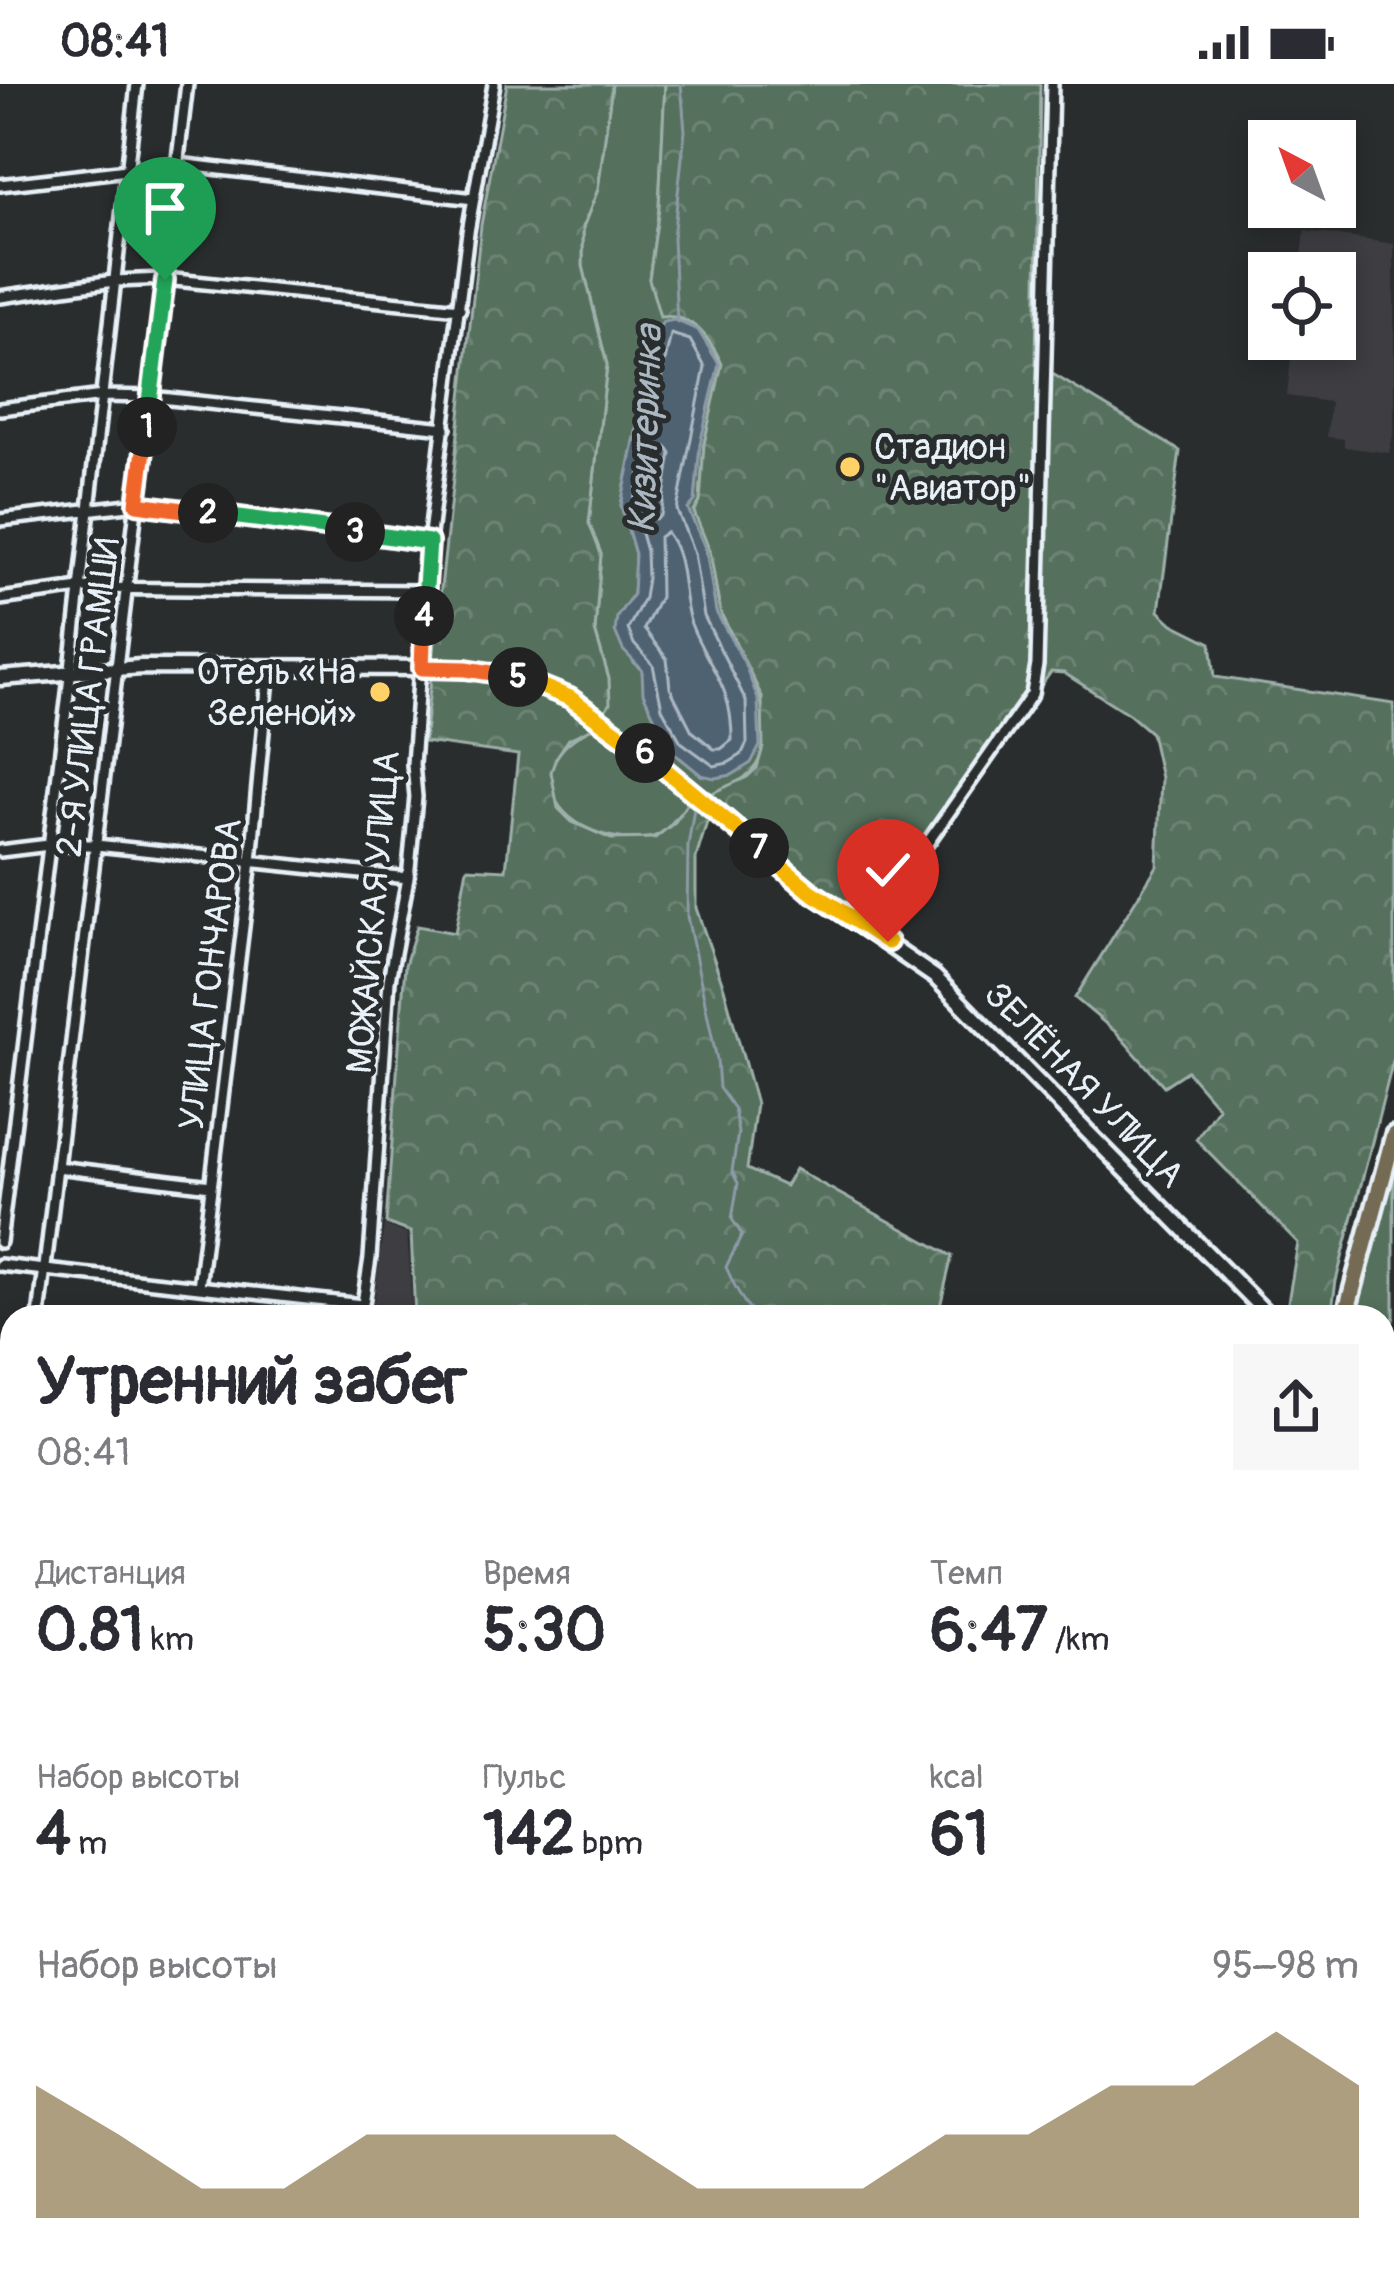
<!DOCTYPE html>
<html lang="ru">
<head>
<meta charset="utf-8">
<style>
  body { margin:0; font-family:Pangolin,sans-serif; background:#f7f7f7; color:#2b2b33; height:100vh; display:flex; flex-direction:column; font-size:45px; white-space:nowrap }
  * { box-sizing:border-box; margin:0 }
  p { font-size:39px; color:#7c7c81 }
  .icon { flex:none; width:66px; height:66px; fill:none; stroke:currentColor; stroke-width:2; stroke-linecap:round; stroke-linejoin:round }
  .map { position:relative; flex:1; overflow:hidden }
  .details { position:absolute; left:0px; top:1221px; width:1395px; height:975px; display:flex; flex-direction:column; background:#fff; border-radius:36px 36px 0 0; box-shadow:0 6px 18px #0003 }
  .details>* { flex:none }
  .needle { width:78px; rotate:319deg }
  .buttons { position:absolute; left:1248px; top:36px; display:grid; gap:24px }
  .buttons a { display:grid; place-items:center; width:108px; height:108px; border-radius:0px; background:#fff; box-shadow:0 6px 18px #0003; font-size:60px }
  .pin { position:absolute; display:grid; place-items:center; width:102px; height:102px; color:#fff; margin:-123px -51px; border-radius:50% 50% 50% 0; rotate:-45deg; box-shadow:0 0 12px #0007 }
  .pin .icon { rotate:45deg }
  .km { position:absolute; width:60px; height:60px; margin:-30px; border-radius:50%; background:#222; color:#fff; font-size:33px; line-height:60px; text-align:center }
  .round { display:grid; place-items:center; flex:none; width:126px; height:126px; border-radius:0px; background:#f7f7f7 }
  .headline { display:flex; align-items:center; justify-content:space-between; height:204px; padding:0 36px }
  h1 { font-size:66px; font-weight:700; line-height:90px }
  .metrics { display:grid; grid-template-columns:repeat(3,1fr); gap:18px; height:204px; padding:12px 36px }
  .metrics div { display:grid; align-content:center }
  .metrics b { font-size:60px; font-weight:700 }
  .metrics small { font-size:33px; font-weight:400 }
  .metrics p { font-size:33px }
  .chart { height:336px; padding:24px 36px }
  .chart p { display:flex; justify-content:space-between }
  .chart svg { width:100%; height:216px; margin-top:12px; fill:#8a764a; opacity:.7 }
  .status { display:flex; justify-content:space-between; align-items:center; height:84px; padding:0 60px; background:#fff; direction:ltr }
  .status svg { height:33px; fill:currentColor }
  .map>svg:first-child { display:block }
  .built { fill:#3e3d42 }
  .green { fill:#556f5d; stroke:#9eb0aa; stroke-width:3; fill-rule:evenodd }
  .forest { fill:url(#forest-crowns); stroke:#9eb0aa; stroke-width:3 }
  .park { fill:url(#park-dots); stroke:#9eb0aa; stroke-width:3 }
  .water { fill:#506272; stroke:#8d9ba8; stroke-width:3 }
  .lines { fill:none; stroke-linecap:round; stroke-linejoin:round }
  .shore { stroke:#abb8c2; stroke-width:3 }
  .stream { stroke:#8d9ba8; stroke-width:3 }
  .minor-casing { stroke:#e8f1f8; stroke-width:18 }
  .tertiary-casing { stroke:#e8f1f8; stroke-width:21 }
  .secondary-casing { stroke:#e8f1f8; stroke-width:22 }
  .primary-casing { stroke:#e8f1f8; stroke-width:24 }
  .minor { stroke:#2a2d2e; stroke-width:9 }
  .tertiary { stroke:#2a2d2e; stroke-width:12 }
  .secondary { stroke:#2a2d2e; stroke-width:14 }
  .primary { stroke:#756b52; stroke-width:15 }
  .rail-casing { stroke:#e8f1f8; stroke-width:8 }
  .rail { stroke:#2a2d2e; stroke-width:3; stroke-dasharray:9; stroke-linecap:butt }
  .split-1-casing { stroke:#fff; stroke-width:24 }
  .split-2-casing { stroke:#fff; stroke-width:24 }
  .split-3-casing { stroke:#fff; stroke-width:24 }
  .split-4-casing { stroke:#fff; stroke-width:24 }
  .split-5-casing { stroke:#fff; stroke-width:24 }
  .split-6-casing { stroke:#fff; stroke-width:24 }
  .split-7-casing { stroke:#fff; stroke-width:24 }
  .split-8-casing { stroke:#fff; stroke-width:24 }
  .split-1 { stroke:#22a559; stroke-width:15 }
  .split-2 { stroke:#f0652b; stroke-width:15 }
  .split-3 { stroke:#22a559; stroke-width:15 }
  .split-4 { stroke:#22a559; stroke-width:15 }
  .split-5 { stroke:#f0652b; stroke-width:15 }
  .split-6 { stroke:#f5b400; stroke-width:15 }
  .split-7 { stroke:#f5b400; stroke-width:15 }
  .split-8 { stroke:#f5b400; stroke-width:15 }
  .poi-dot { fill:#ffd166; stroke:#2a2d2e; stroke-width:4.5 }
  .labels { text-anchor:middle; stroke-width:10; stroke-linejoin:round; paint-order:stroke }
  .poi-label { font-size:36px; fill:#e8f1f8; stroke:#2a2d2e; text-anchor:start }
  .street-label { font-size:36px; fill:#e8f1f8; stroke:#2a2d2e }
  .water-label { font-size:39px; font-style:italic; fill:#abb8c2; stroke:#2a2d2e }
</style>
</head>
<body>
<div class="status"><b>08:41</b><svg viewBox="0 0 49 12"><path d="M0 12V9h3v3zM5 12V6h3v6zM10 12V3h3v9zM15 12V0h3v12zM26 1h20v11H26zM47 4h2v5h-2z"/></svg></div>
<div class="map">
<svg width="1394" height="2194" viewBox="0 0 1394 2194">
  <defs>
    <pattern id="forest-crowns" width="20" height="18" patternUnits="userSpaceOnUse" patternTransform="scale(3)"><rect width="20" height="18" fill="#556f5d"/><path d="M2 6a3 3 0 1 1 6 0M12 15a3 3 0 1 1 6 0" fill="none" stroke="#6d8475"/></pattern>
    <pattern id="park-dots" width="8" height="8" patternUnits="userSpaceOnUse" patternTransform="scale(3)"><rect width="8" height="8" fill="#556f5d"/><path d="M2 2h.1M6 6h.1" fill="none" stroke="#6d8475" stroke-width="1.8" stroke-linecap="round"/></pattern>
  </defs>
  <rect width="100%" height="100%" fill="#2a2d2e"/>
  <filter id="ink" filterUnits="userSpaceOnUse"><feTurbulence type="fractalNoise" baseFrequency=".00833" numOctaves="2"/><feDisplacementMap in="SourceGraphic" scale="24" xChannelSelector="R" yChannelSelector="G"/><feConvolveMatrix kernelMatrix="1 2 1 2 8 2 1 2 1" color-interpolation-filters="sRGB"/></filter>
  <g filter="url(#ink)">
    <path class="built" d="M1305,147l89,13v187l-5,22 -45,-6v-8l-17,-2 3,-35 -43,-6 6,-57h42v-66h-35z
      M384,1141l23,9 6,83h-41z"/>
    <path class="green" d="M612,0h53l-6,124 -10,71 22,36 30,13 21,36 -18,80 -4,58 -6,10c6,14 13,28 17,43 4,17 4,37 9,54 15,54 51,70 43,137 -4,34 -39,43 -66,54 -20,8 -26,35 -49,38 -81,10 -144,-68 -54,-111l15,-48 -14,-48 6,-77 -12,-31 18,-158 -24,-99v-39l15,-38zM657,246l43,114 -5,56 -7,9 18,41 10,62 28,50 14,37 -57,76c-31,-32 -56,-58 -59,-105l-8,-7 -17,-46 16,-23 2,-40 -14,-49z
      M1394,1089v143l-11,41v-40h-29z"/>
    <path class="forest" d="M507,0h105l-14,105 -15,38v39l24,99 -18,158 12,31 -6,77 14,48 1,24 -16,24 -25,12 -13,19 -5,14 7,36 14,14 39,17 44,-1 20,-16 11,-17 61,-28 10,-9 6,-21 -1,-50 -42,-86 -10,-60 -16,-39 6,-10 4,-58 18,-80c-12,-26 -30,-52 -62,-47l-11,-38 10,-71 6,-124h375l-4,280 144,87 -21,160 14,13 38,19 4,34 179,27v353l-58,224 -5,36h-33l-11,-9 11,-65 -102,-104 22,-32 -31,-36 -23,15 -47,-53 -42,-35 82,-132 4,-88 -10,-45 -21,-18 -66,-42 -13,-1 -179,250 -65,-46 -83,-72 -17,18 -11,36v50l28,80 32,116 -9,65 38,17 10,-17 157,87 -13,55 7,6h-531l-4,-85 -25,-9 19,-258 12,-39 38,7 12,-65 39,2 12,-115 -94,-13 57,-517z
      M1394,1416v264l-11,35v-258z"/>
    <path class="park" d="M966,2184h332l3,10h-342z"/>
    <path class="water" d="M675,236l23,10 21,34 -19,80 -5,57 -7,8 18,41 10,62 28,50 14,37 2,47 -9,17 -19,12 -17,3 -14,-3 -32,-26 -26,-56 -1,-23 -19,-20 -8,-19 2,-14 16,-23 2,-40 -14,-48 36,-176 6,-8z"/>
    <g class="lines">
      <path class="shore" d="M671,250l19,6 15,27 -28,143 17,43 10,63 42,85 1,42 -6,12 -13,8 -14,3 -33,-24 -19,-34 -9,-43 -19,-21 -6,-15 16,-31 3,-20 -1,-27 -13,-46z
        M667,363l4,6 -10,62 -6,4 -6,-13 11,-55z
        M666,448c21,26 14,62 25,92 19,48 41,59 41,116l-11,9h-7l-22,-18 -22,-43 -3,-29 -23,-30 16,-32 -1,-60z"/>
      <path class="stream" d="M677,239l-4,-85 12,-107 -4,-47
        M695,718l-7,44 -1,70 30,144 2,28 15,21 4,24 -6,38 6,12 -6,36 10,16 -16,32c7,16 17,37 30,50
        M748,2194l1,-10"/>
      <defs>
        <path id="minor" d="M0,101l178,-21 296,35
          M0,213l114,-16 51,-2 295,30
          M0,325l103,-13 48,1 294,31
          M0,436l137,-16 292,38
          M0,515l80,-11 345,3
          M0,767l49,-6h47l312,33
          M867,845l165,-235 5,-29 15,-581
          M57,1083l154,19
          M0,1158l71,-573 66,-585
          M0,1181l362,40
          M199,1203l52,-426 18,-194
          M39,1233l148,-1233
          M361,1233l9,-59 19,-278 19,-102 8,-81 -3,-33 16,-222 39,-310 26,-148
          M0,1278l12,1
          M0,1456l12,3
          M3,1666l9,82
          M1383,1745l11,3
          M0,1936l12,-1
          M0,2106l12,-2
          M72,2184l2,10
          M265,2184l2,10
          M440,2184l2,10
          M516,2194v-10
          M561,2194v-10"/>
        <path id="tertiary" d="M0,594l141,-11 308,1 57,6 64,24 145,111 95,82 125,86 335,340"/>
        <path id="secondary" d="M1383,1886l11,11"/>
        <path id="primary" d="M1345,1233l49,-182
          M1383,1305l11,-35
          M1383,1374l5,33 -5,22
          M0,1604l12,-4
          M906,2194l7,-10
          M926,2194l7,-10"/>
      </defs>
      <use href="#minor" class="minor-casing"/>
      <use href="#tertiary" class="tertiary-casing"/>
      <use href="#secondary" class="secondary-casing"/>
      <use href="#primary" class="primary-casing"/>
      <use href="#minor" class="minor"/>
      <use href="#tertiary" class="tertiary"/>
      <use href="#secondary" class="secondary"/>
      <use href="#primary" class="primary"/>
      <defs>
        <path id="rail" d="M0,1645l12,-4
          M1326,2184l4,10"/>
      </defs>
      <use href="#rail" class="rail-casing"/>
      <use href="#rail" class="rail"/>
    </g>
  </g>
  <g class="lines" filter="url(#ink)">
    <defs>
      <path id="split-1" d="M147,343l18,-147"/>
      <path id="split-2" d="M147,343l-10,77 71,9"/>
      <path id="split-3" d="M208,429l147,19"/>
      <path id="split-4" d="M355,448l74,10 -5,74"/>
      <path id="split-5" d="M424,532l-2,52 44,1 52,8"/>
      <path id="split-6" d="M518,593l52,21 75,55"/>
      <path id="split-7" d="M645,669l114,95"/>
      <path id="split-8" d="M759,764l51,43 78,51"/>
    </defs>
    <use href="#split-1" class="split-1-casing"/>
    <use href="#split-2" class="split-2-casing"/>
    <use href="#split-3" class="split-3-casing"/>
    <use href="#split-4" class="split-4-casing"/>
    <use href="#split-5" class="split-5-casing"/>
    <use href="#split-6" class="split-6-casing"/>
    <use href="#split-7" class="split-7-casing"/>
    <use href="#split-8" class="split-8-casing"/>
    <use href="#split-1" class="split-1"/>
    <use href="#split-2" class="split-2"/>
    <use href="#split-3" class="split-3"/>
    <use href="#split-4" class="split-4"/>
    <use href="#split-5" class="split-5"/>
    <use href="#split-6" class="split-6"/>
    <use href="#split-7" class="split-7"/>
    <use href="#split-8" class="split-8"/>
  </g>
  <g class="poi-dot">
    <circle cx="850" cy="383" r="12"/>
    <circle cx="380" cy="608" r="12"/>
  </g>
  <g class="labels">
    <g class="poi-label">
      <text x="874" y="375">Стадион<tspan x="874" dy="41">"Авиатор"</tspan></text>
      <text x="356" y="600" text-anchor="end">Отель «На<tspan x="356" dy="41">Зеленой»</tspan></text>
    </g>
    <g class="street-label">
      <text transform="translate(87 613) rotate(-83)" y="13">2-Я УЛИЦА ГРАМШИ</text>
      <text transform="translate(372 828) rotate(-85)" y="13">МОЖАЙСКАЯ УЛИЦА</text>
      <text transform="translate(209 890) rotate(-83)" y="13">УЛИЦА ГОНЧАРОВА</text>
      <text transform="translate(1085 1000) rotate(46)" y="13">ЗЕЛЁНАЯ УЛИЦА</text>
    </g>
    <g class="water-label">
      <text transform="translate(644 345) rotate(-88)" y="14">Кизитеринка</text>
    </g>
  </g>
</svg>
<div class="buttons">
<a><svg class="needle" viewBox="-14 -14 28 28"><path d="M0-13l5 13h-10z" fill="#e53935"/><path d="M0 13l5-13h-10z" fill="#7c7c81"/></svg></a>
<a><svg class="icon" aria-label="locate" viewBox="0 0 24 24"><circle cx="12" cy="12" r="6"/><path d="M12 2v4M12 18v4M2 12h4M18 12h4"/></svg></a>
</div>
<div class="pin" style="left:165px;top:196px;background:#1e9e55"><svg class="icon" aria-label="arrive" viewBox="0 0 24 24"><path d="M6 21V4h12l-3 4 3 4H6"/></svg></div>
<div class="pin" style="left:888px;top:858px;background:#d93025"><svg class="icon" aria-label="check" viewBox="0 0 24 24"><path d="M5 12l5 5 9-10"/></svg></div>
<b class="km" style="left:147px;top:343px">1</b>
<b class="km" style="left:208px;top:429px">2</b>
<b class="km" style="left:355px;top:448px">3</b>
<b class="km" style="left:424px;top:532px">4</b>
<b class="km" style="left:518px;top:593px">5</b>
<b class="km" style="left:645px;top:669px">6</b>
<b class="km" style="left:759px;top:764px">7</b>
<section class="details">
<div class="headline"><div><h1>Утренний забег</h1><p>08:41</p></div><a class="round"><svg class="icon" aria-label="share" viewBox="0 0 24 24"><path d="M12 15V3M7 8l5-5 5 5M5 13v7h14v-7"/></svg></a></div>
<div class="metrics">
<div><p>Дистанция</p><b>0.81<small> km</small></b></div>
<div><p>Время</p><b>5:30</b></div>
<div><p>Темп</p><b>6:47<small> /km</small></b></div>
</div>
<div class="metrics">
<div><p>Набор высоты</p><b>4<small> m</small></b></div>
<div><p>Пульс</p><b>142<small> bpm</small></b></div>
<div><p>kcal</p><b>61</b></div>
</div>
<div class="chart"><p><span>Набор высоты</span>95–98 m</p>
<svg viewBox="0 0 160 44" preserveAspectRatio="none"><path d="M0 44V17L10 27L20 38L30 38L40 27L50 27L60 27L70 27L80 38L90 38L100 38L110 27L120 27L130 17L140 17L150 6L160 17V44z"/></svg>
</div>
</section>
</div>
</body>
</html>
